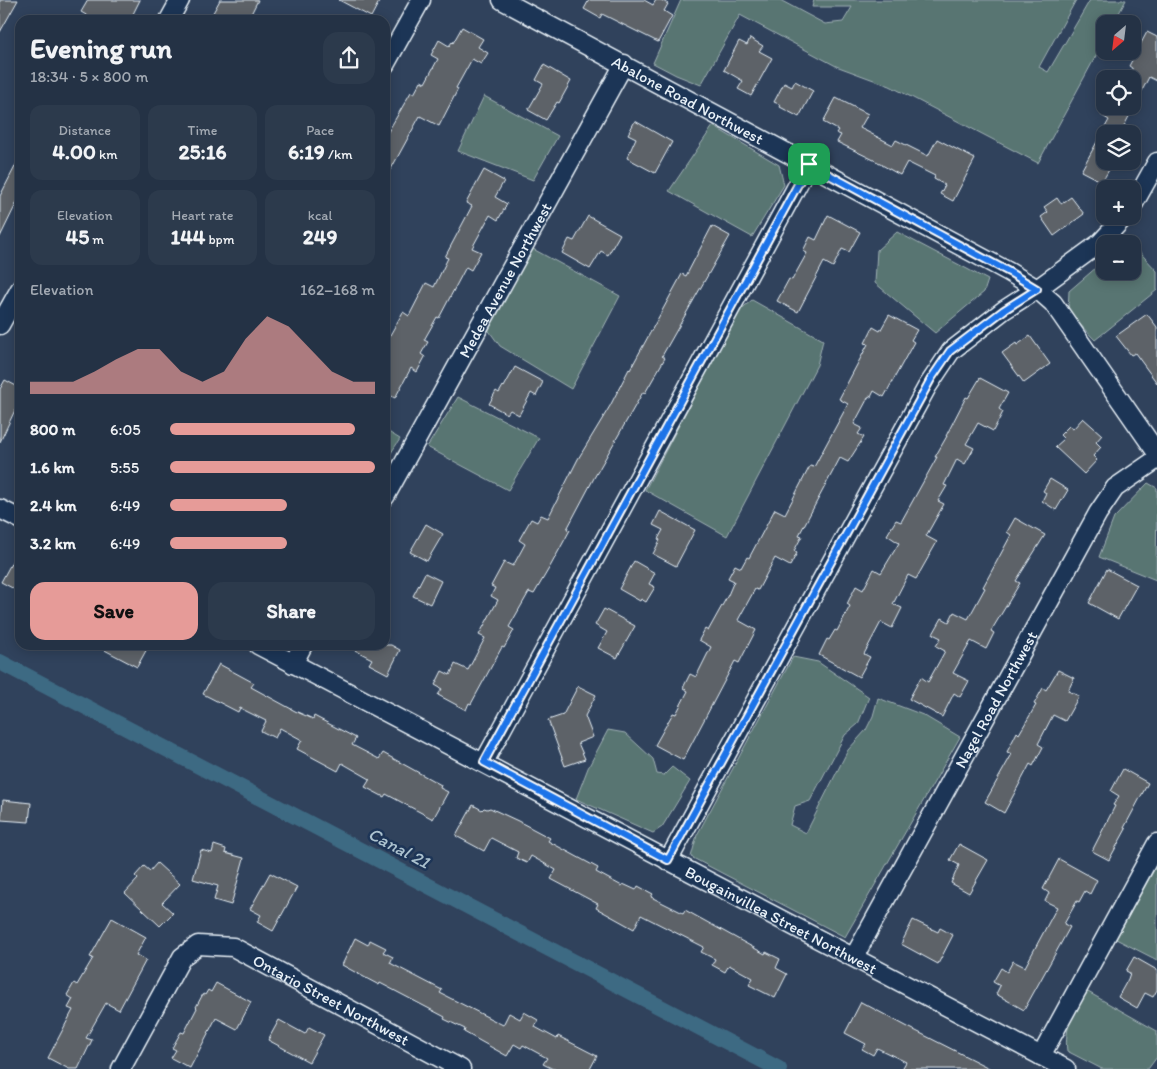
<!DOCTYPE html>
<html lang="en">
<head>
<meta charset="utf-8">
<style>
  body { margin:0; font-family:Itim,sans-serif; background:#2c3a4c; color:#f1f3f6; height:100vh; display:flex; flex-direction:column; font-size:19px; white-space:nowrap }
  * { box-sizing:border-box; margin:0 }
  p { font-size:16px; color:#a3aab3 }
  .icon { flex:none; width:28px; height:28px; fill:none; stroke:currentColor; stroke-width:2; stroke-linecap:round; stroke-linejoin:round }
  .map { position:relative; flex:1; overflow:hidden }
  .side { position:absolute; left:15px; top:15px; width:375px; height:635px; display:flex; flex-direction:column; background:#243245; border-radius:15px; box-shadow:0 2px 12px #0003,0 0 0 1px #414d5e }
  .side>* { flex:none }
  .needle { width:32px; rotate:208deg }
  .buttons { position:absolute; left:1096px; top:15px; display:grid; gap:10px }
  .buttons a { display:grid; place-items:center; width:45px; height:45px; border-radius:10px; background:#243245; box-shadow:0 2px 12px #0003,0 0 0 1px #414d5e; font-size:25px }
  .pin { position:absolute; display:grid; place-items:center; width:42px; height:42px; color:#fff; margin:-21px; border-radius:10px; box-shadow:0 2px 8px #0006 }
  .round { display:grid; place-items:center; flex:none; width:52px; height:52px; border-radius:15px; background:#2c3a4c }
  .summary { display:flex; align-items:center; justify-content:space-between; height:85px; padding:0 15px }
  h1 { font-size:28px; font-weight:800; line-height:38px }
  .stats { display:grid; grid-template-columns:repeat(3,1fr); gap:8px; height:85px; padding:5px 15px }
  .stats div { display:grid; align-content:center; border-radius:12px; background:#2c3a4c; text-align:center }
  .stats b { font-size:21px; font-weight:800 }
  .stats small { font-size:14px; font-weight:400 }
  .stats p { font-size:14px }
  .chart { height:140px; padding:10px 15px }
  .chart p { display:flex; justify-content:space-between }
  .chart svg { width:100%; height:90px; margin-top:5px; fill:#e69b98; opacity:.7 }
  .primary-button { display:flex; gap:10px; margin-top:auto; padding:10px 15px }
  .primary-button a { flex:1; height:58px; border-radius:15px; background:#e69b98; color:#111; font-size:20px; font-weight:800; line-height:58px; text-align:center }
  .primary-button a+a { background:#2c3a4c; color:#f1f3f6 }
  ul { padding:0 15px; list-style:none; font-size:16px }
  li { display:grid; grid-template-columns:80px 60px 1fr; align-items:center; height:38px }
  li i { height:12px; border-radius:6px; background:#e69b98 }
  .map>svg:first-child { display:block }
  .green { fill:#587472; stroke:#a0b2b5 }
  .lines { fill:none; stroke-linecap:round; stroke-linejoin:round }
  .canal { stroke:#3e6a83; stroke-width:16 }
  .building { fill:#5d6268; stroke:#e8f1f8 }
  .minor-casing { stroke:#e8f1f8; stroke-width:21 }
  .minor { stroke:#1d3557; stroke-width:18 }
  .route-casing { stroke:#fff; stroke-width:10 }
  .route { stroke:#1a73e8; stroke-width:6 }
  .labels { text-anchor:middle; stroke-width:5; stroke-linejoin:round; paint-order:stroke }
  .street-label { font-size:16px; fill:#e8f1f8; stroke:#1d3557 }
  .water-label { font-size:18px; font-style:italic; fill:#acc2cf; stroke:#1d3557 }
</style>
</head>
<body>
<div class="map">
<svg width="1157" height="1069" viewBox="0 0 1157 1069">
  <rect width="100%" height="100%" fill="#30425c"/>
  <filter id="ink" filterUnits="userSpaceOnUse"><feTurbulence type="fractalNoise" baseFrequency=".02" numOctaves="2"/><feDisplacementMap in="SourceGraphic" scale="10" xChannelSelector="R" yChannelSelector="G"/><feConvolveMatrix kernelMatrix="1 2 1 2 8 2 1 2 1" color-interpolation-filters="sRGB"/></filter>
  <g filter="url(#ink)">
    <path class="green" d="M681,0h99l45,24 18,-2 9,-15h-40l2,-7h262l-37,67 9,5 42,-72h36l-13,24h-8v15l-67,124 -148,-77 -54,-20 -96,-51 -39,70 -25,-10 -23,-12z
      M484,96l74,40 -25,44 -75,-29z
      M713,126l66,39 5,20 -32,52 -83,-46z
      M897,232l91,48 -4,12 -49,41 -60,-50 2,-33z
      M1133,245l24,26v19l-62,50 -27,-28 1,-21 36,-31v11h27z
      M533,249l87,47 -49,93 -71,-43 -13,-18z
      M752,300l71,40 -6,25 -90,171 -82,-46 94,-179z
      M458,397l81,41 -31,52 -81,-43z
      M385,430l15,9 -15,23z
      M1148,483l9,5 -1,92 -57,-23 15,-39z
      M793,657l25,5 51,35 -11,27 -13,11 -35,66 -15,5 -5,19 16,8 42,-83 18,-20 7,-14 5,-18 45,17 37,22 -115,200 -154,-80 6,-22z
      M608,730l17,3 28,26 4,15 7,1 8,-8 18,14 -28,46 -9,6 -77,-34 12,-31z
      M1157,864v96l-41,-21z
      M1088,992l69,39v26l-9,12h-46l-35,-18c-3,-22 6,-42 21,-59z"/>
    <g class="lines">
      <path class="canal" d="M0,662l779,407"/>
    </g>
    <path class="building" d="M0,0h18l-18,32z
      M88,0h52l-10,20h-44l2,-4 -7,-4z
      M220,0h38l-10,20h-39z
      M339,0h41l-9,17z
      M589,0h55l9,5 3,-5h5l7,4 -4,7 8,5 -14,26 -56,-28 -2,4 -16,-9z
      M462,27l21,12 -5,8 10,6 -7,11 -9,-5 -16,29 2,1 -19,37 -19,-10 -35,64v-43l26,-45 3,2 7,-13 4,2 13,-24 -7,-4 8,-15 10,6 3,-4 1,1z
      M1147,32l10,5v44l-8,-4 -29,57h-15v27h9l-12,21 -21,-11 28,-51 -8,-5 4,-9h27v-38l-3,-2z
      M750,38l13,8 -4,5 13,7 -21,38 -13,-7 5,-8 -19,-11 15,-29 8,4z
      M544,65l27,16 -12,22 -2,-1 -11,18 -18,-10 15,-26 -7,-4z
      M795,81l18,10 -14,26 -19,-10 1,-2 -7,-3 10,-19 8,4z
      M836,98l32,16 -8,14 33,17 3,-5 32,16 9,-17 38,20 -22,42 -13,-7 5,-9 -11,-6 1,-3 -28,-14 -7,13 -18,-10v-1l-45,-22 4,-7 -5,-2 2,-3 -15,-8z
      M635,121l37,21 -17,31 -28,-15 9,-20 -8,-4z
      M20,157v39l-20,41v-41z
      M484,170l20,11 -9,16 12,7 -9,16 -8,-5 -18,33 9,4 -10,18 -5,-3 -27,51 -2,-1 -13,23 4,2 -7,12 4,3 -8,15 -6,-4 -16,30 -10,-5v-49l18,-32 6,4 17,-33 8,4 14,-29 -3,-1 27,-51 -6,-3z
      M1071,197l13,17 -30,22 -13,-19 7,-5 -4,-5 13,-9 4,6z
      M828,215l32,17 -11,20 -7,-3 -9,18 -9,-5 -26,50 -21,-11 12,-22 3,1 15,-27 -4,-2 7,-14 6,3z
      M588,216l32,18 -12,21 -7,-4 -11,18 -28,-16 7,-14 5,2z
      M712,226l18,10 -68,120 3,2 -20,35 -2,-1 -49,86 -27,51 3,1 -19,35 -17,29 -5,-2 -20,35 5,3 -10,18 -2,-1 -31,57 -2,-1 -3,7 -28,-15 4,-6 -7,-4 7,-14 8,4 5,-11 13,6 17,-32 -6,-3 19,-35 -7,-4 4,-8 -4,-2 13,-24 9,4 12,-22 -6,-4 12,-21 6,3 4,-7 7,3 30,-59 32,-53 19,-37 1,1 52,-96 4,2z
      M1147,314l10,13v56l-22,-30 -4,2 -15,-19z
      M889,315l28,15 -6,10 3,2 -30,55 -10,-6 -3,6 -2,-1 -15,28 8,4 -4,6 6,3 -16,25 -8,-4 -41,77 3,1 -8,15 3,2 -7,13 -15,-8 -17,32 -3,-1 -6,11 -11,20 18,10 -17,33 -4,-2 -52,99 -28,-15 18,-32 3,1 12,-23 -5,-3 7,-14 6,3 15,-30 -12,-7 6,-11 3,2 20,-36 6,-14 -6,-3 7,-13 6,3 6,-11 2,1 26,-49 10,5 25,-48 4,1 34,-63 -9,-5 29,-55 -3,-1 8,-16 7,4z
      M1030,336l20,28 -26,19 -22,-30 14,-10 1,2z
      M515,367l28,15 -7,14 -5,-3 -12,22 -9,-5 -3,4 -18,-10 7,-13 3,2 4,-7 1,1z
      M980,378l28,15 -9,16 4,3 -10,19 -15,-8 -12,21 8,4 -9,16 -8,-5 -13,26 3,1 -9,15 6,3 -18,32 11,6 -21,37 -8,-4 -15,29 9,4 -10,20 -11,-6 -17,32 6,3 -11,20 -40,-22 8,-16 2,1 6,-10 2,1 13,-25 -3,-2 9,-18 7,4 11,-21 7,4 18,-30 -12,-8 9,-15 5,2 36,-65h-2l12,-21h-1l20,-39 2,1z
      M5,380l15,8v22l-4,-2 -16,34v-53z
      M1083,418l19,17 -6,7 5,5 -8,9 4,4 -13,14 -29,-27 9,-8 -4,-4 9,-9 4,3z
      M1050,479l18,11 -12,20 -14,-9 4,-8 -3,-2z
      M660,511l35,19 -19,36 -23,-12 7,-14 -2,-1 5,-9 -10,-5z
      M1015,518l30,17 -29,46 4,2 -29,48 3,2 -8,16 -15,-8 -18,32 16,8 -9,16 -6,-4 -12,24 -33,-18 12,-22 7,5 17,-31 -9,-5 5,-8 -8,-4 9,-16 7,4 5,-10 14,7 17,-31 -2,-1 28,-52 -4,-3z
      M426,524l17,10 -16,27 -17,-9z
      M20,547v45l-19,-10z
      M634,561l21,12 -6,11 6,3 -9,15 -5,-3 -1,2 -21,-12z
      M1107,569l30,16 -19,34 -29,-16z
      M425,573l16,8 -11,23 -17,-8z
      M604,609l31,17 -18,32 -19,-10 9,-16 -12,-7z
      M95,645h54l-12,22z
      M345,645h46l9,5 -12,24 -19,-10 3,-5z
      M219,664l35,19 -3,4 44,24 18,8 1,-3 42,22 -4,7 27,14 4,-6 58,32 -1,3 8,4 -15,27 -47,-25 -2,3 -19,-10 5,-8 -28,-16 -4,8 -41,-22 5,-9 -22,-12 -5,10 -14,-7 5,-10 -26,-13 -2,4 -35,-18z
      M1058,670l16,8 -6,13 11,5 -14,25 -12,-6 -15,29 5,3 -10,19 -3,-2 -26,49 -19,-11 27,-48 -5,-2 10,-20 2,2 17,-29 -2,-1 9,-16 3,2z
      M578,686l18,9 -11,21 8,21 -15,6 7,16 -20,7 -17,-46 15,-5z
      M1123,769l25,14 -24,45 2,1 -17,31 -17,-9 23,-45 -2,-1 6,-9 -8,-5z
      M3,800l28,3 -2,19 -28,-2z
      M473,805l9,5 2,-2 3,1 3,-1 28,13 32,17 -2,3 50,27 -2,4 26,14 1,-2 13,6 2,-4 15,8 -2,3 32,16 2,-3 80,44 1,-2 14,7 -4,9 11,6 -12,24 -26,-13 4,-7 -24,-13 -4,7 -13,-7 3,-6 -14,-7 3,-5 -63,-32 -7,14 -38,-21 2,-4 -47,-25 5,-9 -25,-14 -4,7 -11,-5 2,-6 -27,-14 -7,13 -28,-15z
      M959,844l29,16 -19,33 -18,-10 8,-18 -9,-5z
      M214,845l12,4 -1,4 19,5 -13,47 -17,-5 4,-14 -25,-7 8,-29 11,3z
      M1059,859l38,21 -7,14 -5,-3 -6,11 -2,-1 -13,23 6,3 -46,83 -28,-16 4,-8 -7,-4 8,-14 6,4 6,-11 12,6 32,-60 -12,-6 4,-8 -6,-4z
      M157,863l23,21 -18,19 11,10 -13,13 -35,-33 13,-14 -3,-3 9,-10 6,5z
      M270,873l27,14 -24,44 -16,-9 4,-7 -11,-6z
      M112,918l34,19 -10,18 10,5 -27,50 -13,-7 -20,35 6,2 -14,29h-9l-21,-11 25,-48 -5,-2 5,-9 -6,-4 7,-12 3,2 16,-27 -3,-1z
      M913,920l25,12 2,-4 13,7 -15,29 -37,-20z
      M355,938l13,7 2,-5 16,8 -3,4 10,5 -3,6 52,27 -2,3 63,32 6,-12 11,6 4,-7 14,8 -3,7 22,12 1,-3 39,20 -7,13h-37l-10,-5 4,-6 -24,-13 -2,3 -7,-4 -7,12 -43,-24 1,-3 -21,-10 1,-2 -65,-34 -1,2 -17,-9 -20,-11z
      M1134,957l23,13v20l-4,7 -8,-4 -8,15 -19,-11 10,-18 2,-6 -4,-2z
      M216,983l35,19 -14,27 -21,-11 -26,50 -19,-10 5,-8 -4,-2 9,-16 3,1 13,-25 -1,-1 7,-13 2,1 3,-5 3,2z
      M861,1002l45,24 85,43h-89l4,-7 -29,-14 -4,7 -11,-6 4,-5 -21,-11z
      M279,1020l26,14 4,-7 15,8 -15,27 -41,-22z"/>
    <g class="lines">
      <defs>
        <g id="minor">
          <path id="s1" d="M502,0l507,272 28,17 16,14 104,150"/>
          <path d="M169,20l11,-20"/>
          <path d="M385,65l36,-65"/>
          <path d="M1132,207l25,-45"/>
          <path d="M0,325l20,-36"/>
          <path id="s2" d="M385,497l239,-433"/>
          <path d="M0,509l20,10"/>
          <path id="s3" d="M258,645l808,424"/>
          <path d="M293,664l10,-19"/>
          <path d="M484,762l325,-598"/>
          <path d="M668,861l259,-474 24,-36 53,-41 33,-21 63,-46 25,-27"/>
          <path id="s4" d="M854,957l244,-444 17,-25 42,-29"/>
          <path d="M1041,1056l116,-213"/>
          <path id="s5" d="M121,1069l61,-112 16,-12 35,2 228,122"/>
        </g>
      </defs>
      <use href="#minor" class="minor-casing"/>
      <use href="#minor" class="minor"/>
    </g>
  </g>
  <g class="lines" filter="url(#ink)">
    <defs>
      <path id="route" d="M809,164l200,108 28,17 -33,21 -54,41 -19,28 -263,481 -184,-98z"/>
    </defs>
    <use href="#route" class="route-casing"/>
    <use href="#route" class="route"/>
  </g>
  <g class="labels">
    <g class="street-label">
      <text dy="6" stroke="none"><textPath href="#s1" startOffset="211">Abalone Road Northwest</textPath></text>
      <text dy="6" stroke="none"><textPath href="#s2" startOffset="248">Medea Avenue Northwest</textPath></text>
      <text dy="6" stroke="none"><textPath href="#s4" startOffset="294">Nagel Road Northwest</textPath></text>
      <text dy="6" stroke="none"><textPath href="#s3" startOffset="591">Bougainvillea Street Northwest</textPath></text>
      <text dy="6" stroke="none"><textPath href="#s5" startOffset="294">Ontario Street Northwest</textPath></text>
    </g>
    <g class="water-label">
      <text transform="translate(399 848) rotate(28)" y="6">Canal 21</text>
    </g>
  </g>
</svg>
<div class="buttons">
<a><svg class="needle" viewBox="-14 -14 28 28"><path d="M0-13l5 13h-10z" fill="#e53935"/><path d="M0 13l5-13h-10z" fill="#a3aab3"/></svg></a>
<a><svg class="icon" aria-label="locate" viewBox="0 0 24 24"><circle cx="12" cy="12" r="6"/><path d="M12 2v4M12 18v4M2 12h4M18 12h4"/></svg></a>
<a><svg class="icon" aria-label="layers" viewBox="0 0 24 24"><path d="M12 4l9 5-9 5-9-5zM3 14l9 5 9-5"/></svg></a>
<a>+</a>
<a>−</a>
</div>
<div class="pin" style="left:809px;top:164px;background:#1e9e55"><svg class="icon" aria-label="arrive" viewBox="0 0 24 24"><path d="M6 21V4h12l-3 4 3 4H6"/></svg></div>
<section class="side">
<div class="summary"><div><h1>Evening run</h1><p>18:34 · 5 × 800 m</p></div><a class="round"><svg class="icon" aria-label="share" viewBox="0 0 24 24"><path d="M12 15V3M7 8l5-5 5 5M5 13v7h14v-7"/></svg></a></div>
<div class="stats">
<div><p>Distance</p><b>4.00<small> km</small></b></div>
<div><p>Time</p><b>25:16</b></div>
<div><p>Pace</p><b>6:19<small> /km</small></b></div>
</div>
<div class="stats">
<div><p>Elevation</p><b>45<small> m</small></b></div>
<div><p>Heart rate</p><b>144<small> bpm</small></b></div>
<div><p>kcal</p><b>249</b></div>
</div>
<div class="chart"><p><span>Elevation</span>162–168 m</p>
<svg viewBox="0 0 160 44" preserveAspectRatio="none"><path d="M0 44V38L10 38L20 38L30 33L40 27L50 22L60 22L70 33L80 38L90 33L100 17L110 6L120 11L130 22L140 33L150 38L160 38V44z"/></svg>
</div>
<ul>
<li><b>800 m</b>6:05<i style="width:90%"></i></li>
<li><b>1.6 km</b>5:55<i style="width:100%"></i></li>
<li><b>2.4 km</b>6:49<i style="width:57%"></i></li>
<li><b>3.2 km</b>6:49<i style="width:57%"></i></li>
</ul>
<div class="primary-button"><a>Save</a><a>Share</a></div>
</section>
</div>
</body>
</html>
